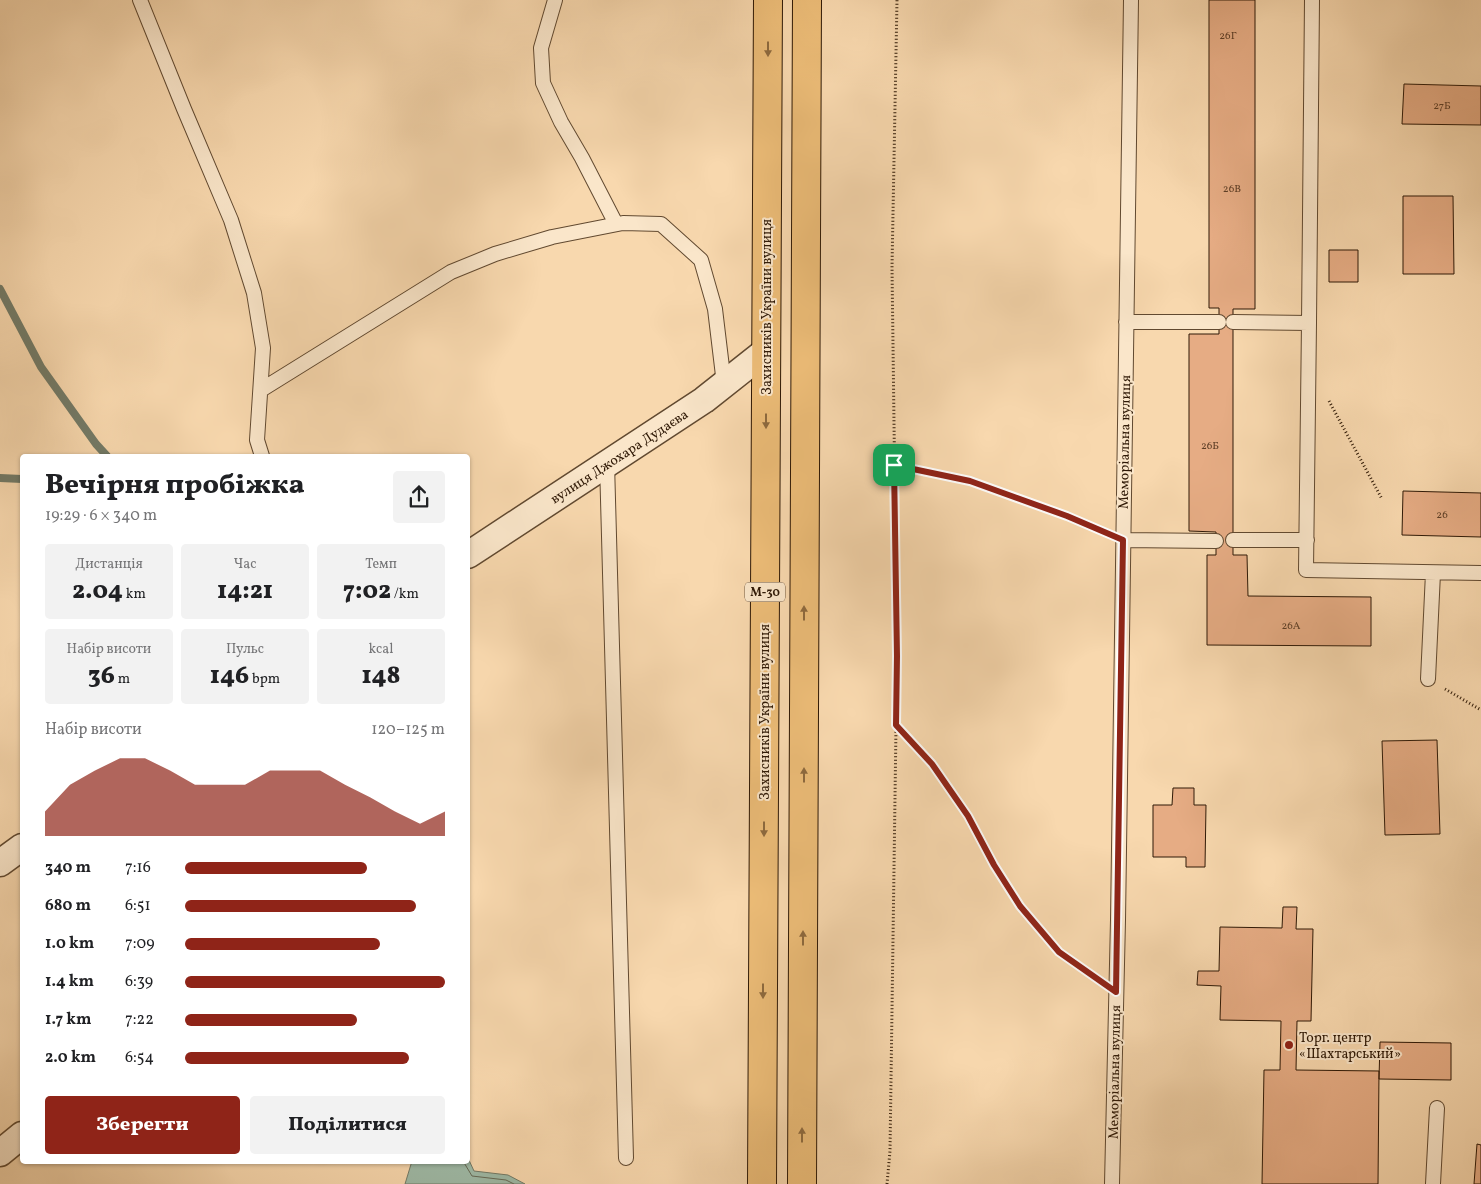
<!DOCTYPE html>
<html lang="uk">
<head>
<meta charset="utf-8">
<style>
  body { margin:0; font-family:Vollkorn,serif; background:#f2f2f2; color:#202124; height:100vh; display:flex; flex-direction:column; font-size:19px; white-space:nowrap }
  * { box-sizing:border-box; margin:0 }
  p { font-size:16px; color:#757577 }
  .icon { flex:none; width:28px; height:28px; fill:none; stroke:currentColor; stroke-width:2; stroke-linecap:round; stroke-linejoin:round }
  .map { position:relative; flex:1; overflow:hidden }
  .panel { position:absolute; left:20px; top:454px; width:450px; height:710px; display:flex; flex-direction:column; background:#fff; border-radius:5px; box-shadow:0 1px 4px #0004 }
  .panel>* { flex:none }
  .pin { position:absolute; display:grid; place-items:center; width:42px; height:42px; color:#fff; margin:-21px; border-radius:10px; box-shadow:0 2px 8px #0006 }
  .round { display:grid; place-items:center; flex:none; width:52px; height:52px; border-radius:5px; background:#f2f2f2 }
  .head { display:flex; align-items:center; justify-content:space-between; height:85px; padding:0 25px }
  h1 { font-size:28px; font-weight:800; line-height:38px }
  .stats { display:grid; grid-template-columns:repeat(3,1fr); gap:8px; height:85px; padding:5px 25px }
  .stats div { display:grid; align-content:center; border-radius:5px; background:#f2f2f2; text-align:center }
  .stats b { font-size:25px; font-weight:800 }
  .stats small { font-size:14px; font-weight:400 }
  .stats p { font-size:14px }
  .chart { height:140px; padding:10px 25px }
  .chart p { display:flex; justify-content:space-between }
  .chart svg { width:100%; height:90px; margin-top:5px; fill:#8f2418; opacity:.7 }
  .cta { display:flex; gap:10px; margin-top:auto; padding:10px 25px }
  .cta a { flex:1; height:58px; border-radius:5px; background:#8f2418; color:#fff; font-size:20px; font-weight:800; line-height:58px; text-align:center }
  .cta a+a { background:#f2f2f2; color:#202124 }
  ul { padding:0 25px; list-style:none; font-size:16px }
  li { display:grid; grid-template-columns:80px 60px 1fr; align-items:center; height:38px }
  li i { height:12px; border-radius:6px; background:#8f2418 }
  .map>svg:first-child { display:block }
  .water { fill:#9ebaa7; stroke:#727a67 }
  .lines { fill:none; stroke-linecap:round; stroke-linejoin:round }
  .shore { stroke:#666a56; stroke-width:1 }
  .stream { stroke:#727a67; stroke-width:8 }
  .building { fill:#e6ac84; stroke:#2f1906 }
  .lane-casing { stroke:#614930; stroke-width:16 }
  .street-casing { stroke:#614930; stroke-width:29 }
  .highway-casing { stroke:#2f1906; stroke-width:30 }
  .path { stroke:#2f1906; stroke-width:3; stroke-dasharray:1 2.5; stroke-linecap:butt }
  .lane { stroke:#fae6ca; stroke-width:14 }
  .street { stroke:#fae6ca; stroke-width:26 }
  .highway { stroke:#ecbc77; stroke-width:28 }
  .oneway { fill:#8e6a3e }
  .route-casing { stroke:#fff; stroke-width:10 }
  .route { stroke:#8f2418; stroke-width:6 }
  .poi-dot { fill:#8f2418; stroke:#fae6ca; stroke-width:2 }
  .labels { text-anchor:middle; stroke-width:4; stroke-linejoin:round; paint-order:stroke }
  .number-label { font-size:11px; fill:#5d3e26 }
  .shield { fill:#fae6ca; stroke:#6c5641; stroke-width:1 }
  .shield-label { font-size:12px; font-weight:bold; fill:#2f1906 }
  .street-label { font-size:14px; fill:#2f1906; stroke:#fae6ca }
  .poi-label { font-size:14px; fill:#2f1906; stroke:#fae6ca; text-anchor:start }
</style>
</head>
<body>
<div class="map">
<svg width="1481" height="1184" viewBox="0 0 1481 1184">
  <rect width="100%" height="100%" fill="#f8d8ae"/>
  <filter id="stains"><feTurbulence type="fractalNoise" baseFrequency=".004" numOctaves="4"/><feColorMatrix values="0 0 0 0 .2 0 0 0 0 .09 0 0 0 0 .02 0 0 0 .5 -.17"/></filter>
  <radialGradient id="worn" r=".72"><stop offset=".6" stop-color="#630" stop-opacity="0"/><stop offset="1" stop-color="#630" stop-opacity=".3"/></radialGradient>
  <path class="water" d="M468,1158l6,13 34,4 17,9h-120l7,-23h56z"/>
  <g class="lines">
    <path class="shore" d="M463,1161l9,15 34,4 8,4"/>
    <path class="stream" d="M0,289l41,78 55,77 11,12
      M0,478l22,1"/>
  </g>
  <path class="building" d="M1209,0h46v309h-22v246h14l1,41 123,1v49l-164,-1v-90h9v-23l-27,-1v-197h30v-26h-10z
    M1404,84l77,2v39l-79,-1z
    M1403,196h50l1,78h-51z
    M1329,250h29v32h-29z
    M1403,491l78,2v44l-79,-2z
    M1437,740l3,94 -55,1 -3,-94z
    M1173,788h21v17h12l-1,62h-19v-10h-33v-52h19z
    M1283,907h14l-1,22h17l-2,92h-14l-1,49 83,1 -1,113h-116l2,-114h16l1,-49 -61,-1 1,-34 -24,-1 1,-14h21l1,-44 62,1z
    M1380,1042l71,1v37l-72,-1z
    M1477,1144l4,1v39h-7z"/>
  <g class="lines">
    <defs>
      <path id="lane" d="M140,0l44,109 47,111 23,73 9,55 -6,92 5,16
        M555,0l-14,48 2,35 18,39 21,36 34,66
        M1126,322h93
        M1233,322l76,1 -3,247 175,3
        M1309,323l3,-323
        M261,390l190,-118 44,-18 57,-17 71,-14 38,1 40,36 14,49 9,75
        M607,463l19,695
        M1123,540l93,1
        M1233,540h74
        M1428,679l5,-106
        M1112,1184l6,-264 13,-920
        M1433,1184l4,-76"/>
      <path id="street" d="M468,555l236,-155 62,-49
        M0,863l22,-16
        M0,1153l22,-18"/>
      <path id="highway" d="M762,1184l6,-1184
        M802,1184l5,-1184"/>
    </defs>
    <use href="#lane" class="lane-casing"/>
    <use href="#street" class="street-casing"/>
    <use href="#highway" class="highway-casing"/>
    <path class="path" d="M1329,401l53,98
      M894,465l76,16 97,35 38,16
      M1445,689l36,21
      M896,725l36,39 36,52 26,49 26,41 39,47 38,26
      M887,1184l3,-33 7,-495 -5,-389 5,-267"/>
    <use href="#lane" class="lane"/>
    <use href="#street" class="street"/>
    <use href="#highway" class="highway"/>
  </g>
  <defs><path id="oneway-solid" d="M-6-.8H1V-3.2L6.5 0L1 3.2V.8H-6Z" transform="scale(1.25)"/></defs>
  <g class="oneway">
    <use href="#oneway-solid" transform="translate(768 49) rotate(90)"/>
    <use href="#oneway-solid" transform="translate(766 421) rotate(90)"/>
    <use href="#oneway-solid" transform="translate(804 613) rotate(-90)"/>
    <use href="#oneway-solid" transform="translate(804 775) rotate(-90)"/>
    <use href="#oneway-solid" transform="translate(764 829) rotate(90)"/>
    <use href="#oneway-solid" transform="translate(803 938) rotate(-90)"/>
    <use href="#oneway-solid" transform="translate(763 991) rotate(90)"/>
    <use href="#oneway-solid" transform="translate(802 1135) rotate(-90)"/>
  </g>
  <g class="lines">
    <defs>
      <path id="route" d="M894,465l76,16 97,35 56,24 -7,452 -57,-40 -39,-46 -26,-41 -26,-49 -36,-52 -36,-39 1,-69z"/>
    </defs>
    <use href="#route" class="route-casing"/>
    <use href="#route" class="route"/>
  </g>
  <circle class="poi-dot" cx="1289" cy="1045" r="5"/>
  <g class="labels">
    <g class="number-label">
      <text x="1228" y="39">26Г</text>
      <text x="1442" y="109">27Б</text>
      <text x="1232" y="192">26В</text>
      <text x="1210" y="449">26Б</text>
      <text x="1442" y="518">26</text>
      <text x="1291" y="629">26А</text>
    </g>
    <rect class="shield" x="745" y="582.5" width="40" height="19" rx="4"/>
    <g class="shield-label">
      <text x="765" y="596">М-30</text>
    </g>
    <g class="street-label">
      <text transform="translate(766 307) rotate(-90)" y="5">Захисників України вулиця</text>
      <text transform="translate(1124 442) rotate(-89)" y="5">Меморіальна вулиця</text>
      <text transform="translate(619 456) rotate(-33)" y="5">вулиця Джохара Дудаєва</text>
      <text transform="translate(764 712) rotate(-90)" y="5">Захисників України вулиця</text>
      <text transform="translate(1114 1072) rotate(-89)" y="5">Меморіальна вулиця</text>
    </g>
    <g class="poi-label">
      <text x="1299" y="1042">Торг. центр<tspan x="1299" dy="16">«Шахтарський»</tspan></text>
    </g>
  </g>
  <rect width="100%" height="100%" filter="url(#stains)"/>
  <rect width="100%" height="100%" fill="url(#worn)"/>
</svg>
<div class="pin" style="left:894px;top:465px;background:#1e9e55"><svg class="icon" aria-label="arrive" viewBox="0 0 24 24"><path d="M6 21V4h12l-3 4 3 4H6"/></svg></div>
<section class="panel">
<div class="head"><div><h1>Вечірня пробіжка</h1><p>19:29 · 6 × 340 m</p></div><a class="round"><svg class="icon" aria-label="share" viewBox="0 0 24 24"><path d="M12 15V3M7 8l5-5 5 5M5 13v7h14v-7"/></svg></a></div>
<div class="stats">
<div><p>Дистанція</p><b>2.04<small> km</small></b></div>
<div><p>Час</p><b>14:21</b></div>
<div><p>Темп</p><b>7:02<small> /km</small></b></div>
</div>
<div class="stats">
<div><p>Набір висоти</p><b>36<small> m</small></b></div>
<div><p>Пульс</p><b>146<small> bpm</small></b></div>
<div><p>kcal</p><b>148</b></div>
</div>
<div class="chart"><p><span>Набір висоти</span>120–125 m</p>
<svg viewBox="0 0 160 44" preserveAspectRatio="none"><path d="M0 44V32L10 19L20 12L30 6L40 6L50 12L60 19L70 19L80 19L90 12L100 12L110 12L120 19L130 25L140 32L150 38L160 32V44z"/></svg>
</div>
<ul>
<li><b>340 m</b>7:16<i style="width:70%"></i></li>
<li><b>680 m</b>6:51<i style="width:89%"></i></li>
<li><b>1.0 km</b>7:09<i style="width:75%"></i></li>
<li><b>1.4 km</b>6:39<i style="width:100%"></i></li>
<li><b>1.7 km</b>7:22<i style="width:66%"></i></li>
<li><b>2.0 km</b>6:54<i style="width:86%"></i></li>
</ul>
<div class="cta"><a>Зберегти</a><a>Поділитися</a></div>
</section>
</div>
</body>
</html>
